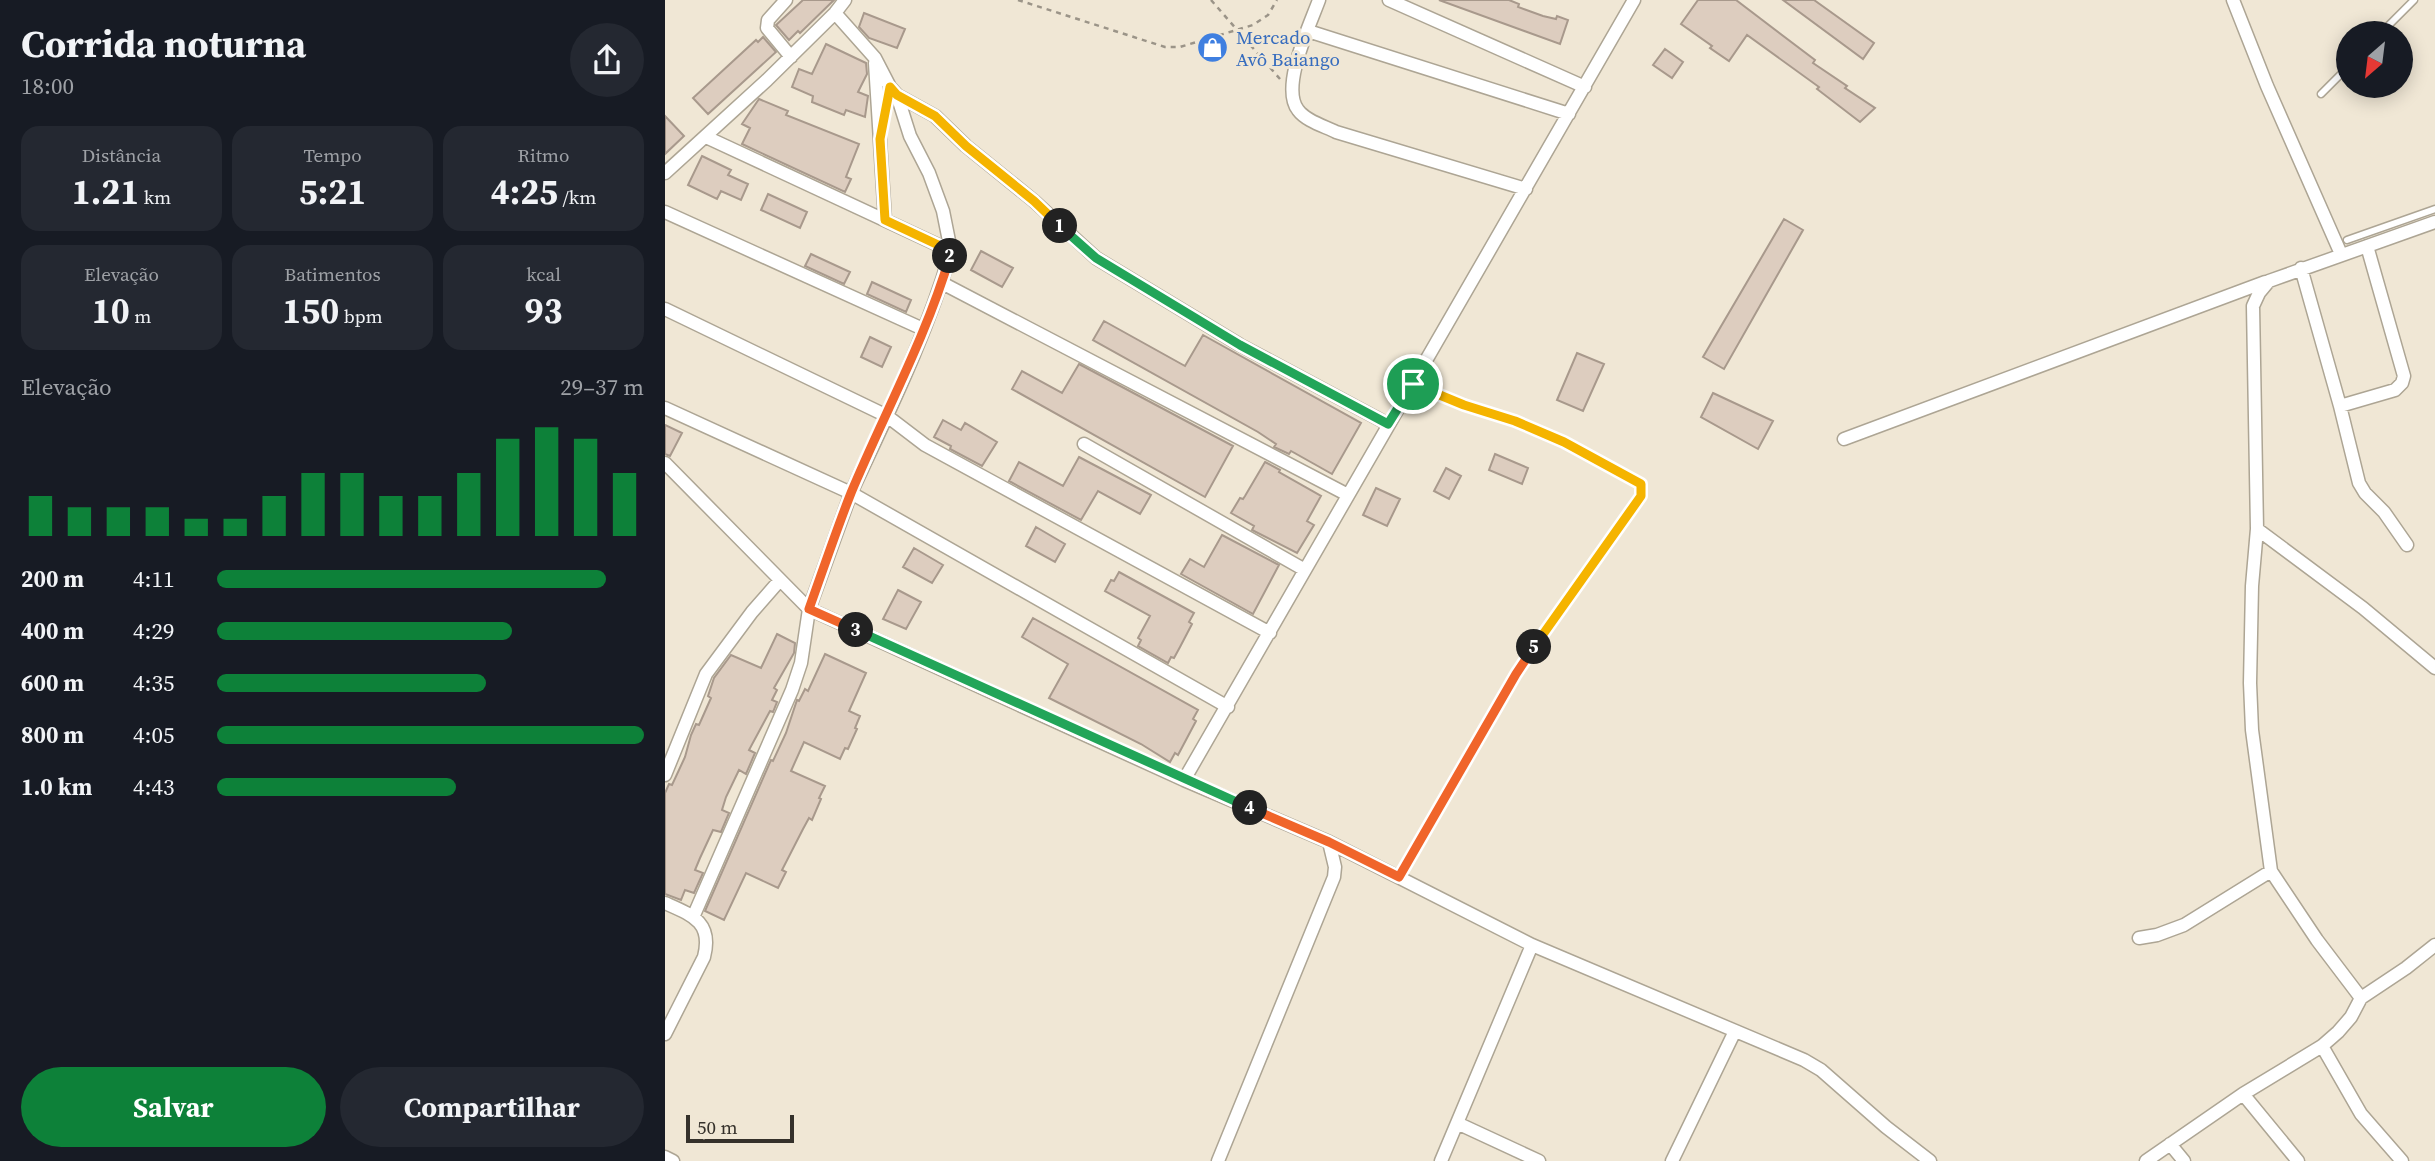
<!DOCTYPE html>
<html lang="pt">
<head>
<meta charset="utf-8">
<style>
  body { margin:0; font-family:"Source Serif 4",serif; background:#242831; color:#f1f3f6; height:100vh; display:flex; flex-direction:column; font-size:26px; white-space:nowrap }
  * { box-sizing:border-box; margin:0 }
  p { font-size:23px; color:#9ea1a6 }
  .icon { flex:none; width:38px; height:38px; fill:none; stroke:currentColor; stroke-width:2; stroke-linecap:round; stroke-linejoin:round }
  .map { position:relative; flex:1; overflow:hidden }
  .side { display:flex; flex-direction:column; background:#171b24; width:665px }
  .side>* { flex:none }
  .needle { width:46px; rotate:208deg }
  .controls { position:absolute; left:1671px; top:21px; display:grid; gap:14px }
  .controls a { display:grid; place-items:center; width:77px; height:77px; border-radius:50%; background:#171b24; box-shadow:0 4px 18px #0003; font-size:35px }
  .scale { position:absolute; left:21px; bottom:18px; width:108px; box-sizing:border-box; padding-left:7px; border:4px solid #35312b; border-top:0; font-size:19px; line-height:24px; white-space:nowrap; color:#35312b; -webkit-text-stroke:5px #f0e7d5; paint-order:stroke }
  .pin { position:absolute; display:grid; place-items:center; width:60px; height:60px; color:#fff; margin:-30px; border:4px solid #fff; border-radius:50%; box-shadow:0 2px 7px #0007 }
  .km { position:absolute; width:35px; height:35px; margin:-18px; border-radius:50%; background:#222; color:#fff; font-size:19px; line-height:35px; text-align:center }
  .round { display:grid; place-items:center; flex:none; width:74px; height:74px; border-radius:37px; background:#242831 }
  .summary { display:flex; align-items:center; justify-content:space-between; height:119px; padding:0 21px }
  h1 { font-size:38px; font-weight:700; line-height:52px }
  .metrics { display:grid; grid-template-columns:repeat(3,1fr); gap:10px; height:119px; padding:7px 21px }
  .metrics div { display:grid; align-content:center; border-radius:18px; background:#242831; text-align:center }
  .metrics b { font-size:35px; font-weight:700 }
  .metrics small { font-size:19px; font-weight:400 }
  .metrics p { font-size:19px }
  .chart { height:196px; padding:14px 21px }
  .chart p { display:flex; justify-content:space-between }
  .chart svg { width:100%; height:126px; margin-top:7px; stroke:#0d8139; stroke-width:6 }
  .primary-button { display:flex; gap:14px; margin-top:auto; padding:14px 21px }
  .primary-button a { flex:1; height:80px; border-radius:42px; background:#0d8139; color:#fff; font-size:28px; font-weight:700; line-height:80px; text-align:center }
  .primary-button a+a { background:#242831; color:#f1f3f6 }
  ul { padding:0 21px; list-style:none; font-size:23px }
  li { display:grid; grid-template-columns:112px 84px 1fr; align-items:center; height:52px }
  li i { height:18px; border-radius:9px; background:#0d8139 }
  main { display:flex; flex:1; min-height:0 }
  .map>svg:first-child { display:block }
  .building { fill:#ddcdbf; stroke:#a8998c; stroke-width:2 }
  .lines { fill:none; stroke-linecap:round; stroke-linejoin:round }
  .lane-casing { stroke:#ada594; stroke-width:9 }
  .street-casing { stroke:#ada594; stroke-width:15 }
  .path { stroke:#9b9488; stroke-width:2.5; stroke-dasharray:5 5; stroke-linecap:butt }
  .lane { stroke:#fff; stroke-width:6 }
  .street { stroke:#fff; stroke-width:12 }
  .split-1-casing { stroke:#fff; stroke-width:14 }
  .split-2-casing { stroke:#fff; stroke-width:14 }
  .split-3-casing { stroke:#fff; stroke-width:14 }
  .split-4-casing { stroke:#fff; stroke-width:14 }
  .split-5-casing { stroke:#fff; stroke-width:14 }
  .split-6-casing { stroke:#fff; stroke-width:14 }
  .split-1 { stroke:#22a559; stroke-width:9 }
  .split-2 { stroke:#f5b400; stroke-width:9 }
  .split-3 { stroke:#f0652b; stroke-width:9 }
  .split-4 { stroke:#22a559; stroke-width:9 }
  .split-5 { stroke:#f0652b; stroke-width:9 }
  .split-6 { stroke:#f5b400; stroke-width:9 }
  .labels { text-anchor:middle; stroke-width:6; stroke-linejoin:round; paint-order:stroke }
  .shop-label { font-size:19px; fill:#366cbe; stroke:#f0e7d5; text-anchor:start }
</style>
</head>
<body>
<main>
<section class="side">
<div class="summary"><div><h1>Corrida noturna</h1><p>18:00</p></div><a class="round"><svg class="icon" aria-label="share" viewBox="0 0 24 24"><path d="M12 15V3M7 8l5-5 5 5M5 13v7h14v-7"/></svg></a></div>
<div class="metrics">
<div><p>Distância</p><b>1.21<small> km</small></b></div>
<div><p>Tempo</p><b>5:21</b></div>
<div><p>Ritmo</p><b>4:25<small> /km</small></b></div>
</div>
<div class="metrics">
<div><p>Elevação</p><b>10<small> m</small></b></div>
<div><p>Batimentos</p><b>150<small> bpm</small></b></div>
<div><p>kcal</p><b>93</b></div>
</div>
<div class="chart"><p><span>Elevação</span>29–37 m</p>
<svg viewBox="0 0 160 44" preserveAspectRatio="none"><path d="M5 44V30M15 44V34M25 44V34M35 44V34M45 44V38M55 44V38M65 44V30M75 44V22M85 44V22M95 44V30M105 44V30M115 44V22M125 44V10M135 44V6M145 44V10M155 44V22"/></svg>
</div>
<ul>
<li><b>200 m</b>4:11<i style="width:91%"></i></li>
<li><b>400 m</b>4:29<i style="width:69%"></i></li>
<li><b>600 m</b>4:35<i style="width:63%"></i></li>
<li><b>800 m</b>4:05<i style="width:100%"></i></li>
<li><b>1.0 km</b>4:43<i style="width:56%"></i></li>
</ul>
<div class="primary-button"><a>Salvar</a><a>Compartilhar</a></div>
</section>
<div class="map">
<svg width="1770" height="1161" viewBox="0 0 1770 1161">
  <rect width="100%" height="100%" fill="#f0e7d5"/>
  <path class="building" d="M138,0h31l-34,33 -2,-2 -9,9 -13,-15z
    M774,0h70l10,4 -1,3 25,9 13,3 1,-3 11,4 -8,24z
    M1033,0h38l79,60 -2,3 34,23 -2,2 30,20 -15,14 -43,-33 2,-2 -72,-52 -18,26 -19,-13 2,-2 -31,-22z
    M1118,0h31l60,43 -11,16z
    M199,13l41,16 -8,19 -28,-10 -10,-11z
    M98,37l13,15 -68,62 -15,-16 63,-58 2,2z
    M161,44l40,19 1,11 -9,18 10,4 -3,21 -19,-7 -2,5 -32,-13 1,-6 -21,-9 7,-18 13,5z
    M1000,49l18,13 -11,16 -19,-13z
    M94,99l29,12 -2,4 73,29 -13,33 5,2 -6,13 -103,-48 8,-16 -8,-4z
    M0,116l19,20 -19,18z
    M37,156l29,14 -3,5 20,9 -7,16 -20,-9 -4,8 -29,-14z
    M103,194l39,18 -7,16 -39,-18z
    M1119,219l19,11 -79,139 -21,-12z
    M316,251l32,17 -11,19 -31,-17z
    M146,254l39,18 -6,12 -39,-18z
    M207,282l39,18 -5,12 -39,-18z
    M439,321l81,45 18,-31 158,88 -29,51 -41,-23 -2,3 -15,-7 2,-3 -18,-12 -165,-92z
    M205,337l21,10 -9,20 -21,-10z
    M912,353l27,11 -21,47 -26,-11z
    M414,364l154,82 -28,51 -193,-108 10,-18 40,22z
    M1048,393l60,28 -15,28 -57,-32z
    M278,420l18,10 4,-7 32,19 -15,24 -32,-17 1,-3 -17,-9z
    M0,425l17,8 -12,23 -5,-2z
    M830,454l33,14 -6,16 -33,-14z
    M414,457l72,38 -11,19 -42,-23 -17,29 -72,-39 10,-19 44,24z
    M600,462l15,8 -1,2 42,24 -14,25 7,4 -17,28 -45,-23 2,-4 -23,-13 9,-15 3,1 2,-3z
    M781,468l15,8 -12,23 -15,-8z
    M711,488l24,11 -13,27 -24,-11z
    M371,527l29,17 -10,18 -29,-16z
    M557,535l57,30 -26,49 -72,-40 9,-15 14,8z
    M249,548l29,17 -11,18 -29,-16z
    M454,572l75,41 -5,9 3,2 -12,23 -6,11 -3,-1 -3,6 -30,-17 3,-6 -3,-2 12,-22 -45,-25 6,-11 3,1z
    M233,590l23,12 -15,27 -23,-10z
    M368,618l165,92 -5,9 3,2 -18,34 -3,-2 -5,9 -29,-18 -92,-46 19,-34 -46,-27z
    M112,634l18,9 -1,10 -20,35 3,2 -5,10 5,2 -4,10 -3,-1 -21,39 6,3 -9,21 -7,-4 -13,27 -4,13 7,3 -8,19 -8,-2 -13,28 -5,12 8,3 -9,20 -9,-3 -4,10 -16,-6v-101l4,-9 3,1 13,-28 6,-22 5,-11 3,1 12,-27 -3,-2 6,-18 17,-23 30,13z
    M160,654l41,19 -17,38 11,5 -5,12 2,1 -9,20 -3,-1 -5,11 -36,-17 -13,29 34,15 -6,12 2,1 -9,21 -3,-2 -6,11 -21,41 4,2 -8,16 -32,-15 -22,47 -19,-9 66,-151 2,1 13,-28 11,-33 2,1 6,-12 3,2z"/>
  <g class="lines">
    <defs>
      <path id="lane" d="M1716,33l33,-33
        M1656,94l28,-28
        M1682,240l88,-31
        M734,877l117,-203 126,-183 -1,-7 -77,-42 -49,-21 -51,-16 -51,-21"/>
      <path id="street" d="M121,0l-18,20 -1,8 24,29
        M654,0c-9,25 -39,87 -21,110 8,11 26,16 38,22l190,57
        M724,0l196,87
        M1568,0l34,86 74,168
        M170,13l40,45 15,29 7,8 38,21 31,30 68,55 62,57 144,87 148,79
        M643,31l261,83
        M210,63l10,157
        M232,95l13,41 19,37 14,38 8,40
        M0,173l102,-93 68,-67 10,-13
        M0,212l258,117
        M1636,268l39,138 19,77 6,10 19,19 23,33
        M277,283l406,212
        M0,309l222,107 38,29 345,188
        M1675,406l55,-16 7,-7 2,-7 -37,-130
        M0,408l186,85c36,-78 76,-158 100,-242l-245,-114
        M1179,439l421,-157
        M419,444l221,126 329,-570
        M0,463l144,146 375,171 145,62 203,103 272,115 17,10 65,57 44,34
        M1592,529l106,79 72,60
        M0,775l41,-101 46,-62 28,-32
        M519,780l121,-210
        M0,903c27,12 48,19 39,54l-39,77
        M29,915l98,-225 9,-27 8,-54 42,-116 377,214
        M1474,938l18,-3 27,-10 87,-54
        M1696,998l-44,-58 -46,-69 -19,-141 -2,-47 2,-97 5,-57 -4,-223 6,-13 10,-12 166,-59
        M1657,1046l39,68 41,47
        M1578,1094l55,67
        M792,1123l82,38
        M1505,1144l14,17
        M0,1157l8,4
        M553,1161l116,-284 1,-10 -6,-25
        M776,1161l91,-216
        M1007,1161l63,-130
        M1481,1161l97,-67 79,-48 16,-14 13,-15 10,-19 45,-30 29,-23"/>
    </defs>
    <use href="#lane" class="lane-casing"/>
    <use href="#street" class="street-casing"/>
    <path class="path" d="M353,0l147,47h15l73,-22 15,-10 9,-15
      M546,0l69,79"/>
    <use href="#lane" class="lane"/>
    <use href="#street" class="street"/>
  </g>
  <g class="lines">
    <defs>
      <path id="split-1" d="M395,226l36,32 144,87 148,79 25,-40"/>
      <path id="split-2" d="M285,256l1,-5 -66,-31 -5,-81 10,-52 7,8 38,21 31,30 68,55 26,25"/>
      <path id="split-3" d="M191,630l-47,-21c14,-39 27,-78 42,-116 33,-79 75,-155 99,-237"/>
      <path id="split-4" d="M191,630l394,178"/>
      <path id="split-5" d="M585,808l79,34 70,35 117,-203 18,-27"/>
      <path id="split-6" d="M748,384l51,21 51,16 49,21 77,42v12l-107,151"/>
    </defs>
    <use href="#split-1" class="split-1-casing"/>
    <use href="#split-2" class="split-2-casing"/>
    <use href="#split-3" class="split-3-casing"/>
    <use href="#split-4" class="split-4-casing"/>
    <use href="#split-5" class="split-5-casing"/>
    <use href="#split-6" class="split-6-casing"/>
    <use href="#split-1" class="split-1"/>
    <use href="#split-2" class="split-2"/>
    <use href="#split-3" class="split-3"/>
    <use href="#split-4" class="split-4"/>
    <use href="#split-5" class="split-5"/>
    <use href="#split-6" class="split-6"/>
  </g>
  <defs>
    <symbol id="shop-disc" viewBox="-11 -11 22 22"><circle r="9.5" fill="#3f7fe0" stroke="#f0e7d5"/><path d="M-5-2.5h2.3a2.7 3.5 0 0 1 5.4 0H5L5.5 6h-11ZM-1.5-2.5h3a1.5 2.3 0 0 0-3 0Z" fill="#fff"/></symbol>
  </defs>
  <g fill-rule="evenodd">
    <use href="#shop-disc" x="530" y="30" width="35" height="35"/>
  </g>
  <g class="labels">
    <g class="shop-label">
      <text x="571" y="44">Mercado<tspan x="571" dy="22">Avô Baiango</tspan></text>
    </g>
  </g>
</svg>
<div class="controls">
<a><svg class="needle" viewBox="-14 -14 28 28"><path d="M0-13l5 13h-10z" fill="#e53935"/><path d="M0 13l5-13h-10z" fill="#9ea1a6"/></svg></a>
</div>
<div class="scale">50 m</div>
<div class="pin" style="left:748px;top:384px;background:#1e9e55"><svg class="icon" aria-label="arrive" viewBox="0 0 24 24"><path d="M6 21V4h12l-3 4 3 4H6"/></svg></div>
<b class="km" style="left:395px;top:226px">1</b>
<b class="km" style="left:285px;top:256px">2</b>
<b class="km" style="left:191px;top:630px">3</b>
<b class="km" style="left:585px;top:808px">4</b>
<b class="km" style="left:869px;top:647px">5</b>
</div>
</main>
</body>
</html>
